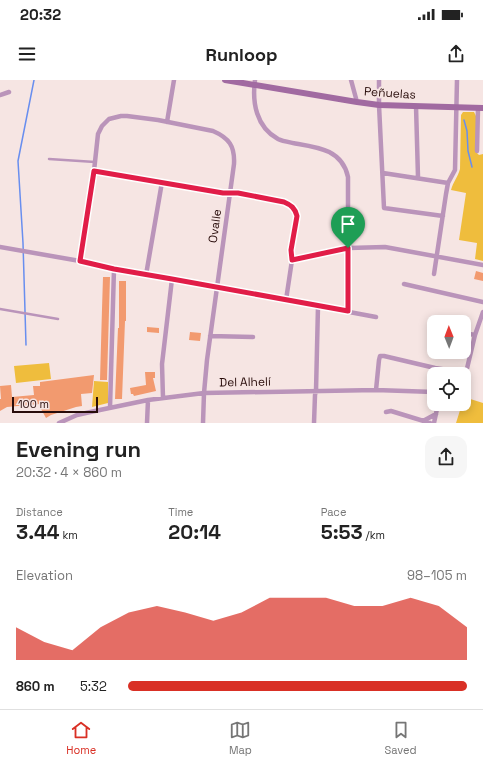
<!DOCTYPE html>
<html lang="en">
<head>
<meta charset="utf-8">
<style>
  body { margin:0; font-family:"Space Grotesk",sans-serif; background:#f6f6f6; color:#222; height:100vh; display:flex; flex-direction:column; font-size:15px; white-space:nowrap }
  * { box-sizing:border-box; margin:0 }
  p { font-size:13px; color:#767676 }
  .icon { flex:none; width:22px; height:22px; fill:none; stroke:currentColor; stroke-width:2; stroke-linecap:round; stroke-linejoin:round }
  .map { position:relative; height:343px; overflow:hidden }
  .panel { display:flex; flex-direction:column; background:#fff; flex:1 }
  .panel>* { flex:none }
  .needle { width:26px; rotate:359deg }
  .tools { position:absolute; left:427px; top:235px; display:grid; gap:8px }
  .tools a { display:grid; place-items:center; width:44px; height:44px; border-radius:8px; background:#fff; box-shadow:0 2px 10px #0003; font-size:20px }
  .scale { position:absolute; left:12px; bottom:10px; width:86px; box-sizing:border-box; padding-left:4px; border:2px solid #280c0a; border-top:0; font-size:11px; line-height:14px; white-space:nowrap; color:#280c0a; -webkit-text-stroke:3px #f6e5e3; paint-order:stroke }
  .pin { position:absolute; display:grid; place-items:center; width:34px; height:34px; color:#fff; margin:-41px -17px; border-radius:50% 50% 50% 0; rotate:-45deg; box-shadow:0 0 4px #0007 }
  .pin .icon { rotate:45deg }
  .round { display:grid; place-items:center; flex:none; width:42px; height:42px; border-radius:12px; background:#f6f6f6 }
  .headline { display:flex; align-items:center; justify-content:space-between; height:68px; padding:0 16px }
  h1 { font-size:22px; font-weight:600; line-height:30px }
  .metrics { display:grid; grid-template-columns:repeat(3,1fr); gap:6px; height:68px; padding:4px 16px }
  .metrics div { display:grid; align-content:center }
  .metrics b { font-size:20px; font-weight:600 }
  .metrics small { font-size:11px; font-weight:400 }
  .metrics p { font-size:11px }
  .chart { height:112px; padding:8px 16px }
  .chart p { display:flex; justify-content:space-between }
  .chart svg { width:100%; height:72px; margin-top:4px; fill:#d93025; opacity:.7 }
  ul { padding:0 16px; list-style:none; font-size:13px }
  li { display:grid; grid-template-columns:64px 48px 1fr; align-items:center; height:30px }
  li i { height:10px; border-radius:5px; background:#d93025 }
  .status { display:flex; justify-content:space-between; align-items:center; height:28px; padding:0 20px; background:#fff; direction:ltr }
  .status svg { height:11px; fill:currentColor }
  header { display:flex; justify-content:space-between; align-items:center; height:52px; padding:0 16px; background:#fff; font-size:18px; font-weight:600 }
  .dock { display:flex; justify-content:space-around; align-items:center; height:56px; border-top:1px solid #e0e0e0; background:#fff; font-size:11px; color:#767676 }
  .dock a { display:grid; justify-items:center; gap:2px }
  .dock .selected { color:#d93025 }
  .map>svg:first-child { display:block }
  .green { fill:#efbd3d }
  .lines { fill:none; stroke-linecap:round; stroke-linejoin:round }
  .stream { stroke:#688eef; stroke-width:1.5 }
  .building { fill:#f29a6f }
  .lane { stroke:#ba94ba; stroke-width:2.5 }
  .street { stroke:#ba94ba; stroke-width:4.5 }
  .secondary { stroke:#a16aa1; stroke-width:6 }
  .route-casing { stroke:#fff; stroke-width:8 }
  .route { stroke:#e11d48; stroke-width:5 }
  .labels { text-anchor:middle; stroke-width:4; stroke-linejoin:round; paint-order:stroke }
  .street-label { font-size:12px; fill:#280c0a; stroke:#f6e5e3 }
</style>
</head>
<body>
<div class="status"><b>20:32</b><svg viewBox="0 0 49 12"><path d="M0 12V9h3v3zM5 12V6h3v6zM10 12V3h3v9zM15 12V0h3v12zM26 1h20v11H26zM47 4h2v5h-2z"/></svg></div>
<header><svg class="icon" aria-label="menu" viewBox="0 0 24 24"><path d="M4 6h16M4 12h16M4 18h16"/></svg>Runloop<svg class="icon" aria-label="share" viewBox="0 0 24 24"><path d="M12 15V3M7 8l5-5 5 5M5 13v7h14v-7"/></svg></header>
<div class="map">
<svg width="483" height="343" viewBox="0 0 483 343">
  <rect width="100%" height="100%" fill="#f6e5e3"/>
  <path class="green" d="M463,32h11l2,4v36l3,3 4,-1v107l-8,-2 2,-16 -18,-3 7,-47 -15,-3c2,-8 7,-13 9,-21l1,-54z
    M49,283l2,16 -35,4 -2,-17z
    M94,301l14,1v21l-16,4z
    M464,317l19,6v20h-27l6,-19h2z"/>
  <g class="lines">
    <path class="stream" d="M464,40l3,11 1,20 4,16
      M26,265l-3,-102 -5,-82 16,-81"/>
  </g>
  <path class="building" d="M476,191l7,2v8l-9,-2z
    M103,197h7l-3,103h-7l2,-71z
    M119,201h7v40h-1l-3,78h-7l3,-71h1z
    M147,247l12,1v5l-12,-1z
    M190,252l11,1 -1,8 -11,-1z
    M145,292h10v6h-2l3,13 -22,5 -1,-2h-2l-1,-6 16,-3z
    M94,295l-2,18 -11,1 1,12 -6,1 -25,8 -5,3 -5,-9 -1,-5 -33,3 -7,4v-12h1l-1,-13 11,-1 1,12 22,-2 -1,-9h7v-4z"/>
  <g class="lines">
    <path class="lane" d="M49,79l46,3
      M0,229l58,10"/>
    <path class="street" d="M255,0c-3,22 1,47 23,59 4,2 10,3 15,4 23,4 49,6 55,34v134
      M351,0l6,22
      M379,0v25l5,103 59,8
      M0,15l9,-3
      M416,26l2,71
      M167,42l7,-42
      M477,71l1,-43
      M94,91l129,22c13,0 63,7 70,15 3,2 4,5 4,8l-6,34 1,10 -6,40
      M383,93l65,10
      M0,167l80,14 34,8 58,10 204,38
      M292,180l57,-12 36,-1 98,18
      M80,181l14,-90 4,-37 4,-8 7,-7 12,-3h6l31,4 55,11c16,7 22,15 21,33l-27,196 -3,33 -1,30
      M434,194l12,-80 2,-11 7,-13 2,-90
      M146,195l16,-93
      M404,204l79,18
      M442,242l1,-4
      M464,253l11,2
      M210,256l43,1
      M464,301l11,-46 8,-23
      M376,310l3,-30 1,-4h4l51,12 31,5
      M163,318l-1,-34 10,-85
      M110,328l4,-139
      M386,332l5,-1 39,12
      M423,341l13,-7
      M59,343l18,-8 18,-4 53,-11 56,-7 172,-3 58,2
      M147,343l1,-23
      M314,343l1,-28 1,-4 2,-85
      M434,343l4,-19"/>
    <path class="secondary" d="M225,0l132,22 22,3 104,3"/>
  </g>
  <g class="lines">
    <defs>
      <path id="route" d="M94,91l129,22h15l46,9c7,3 11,6 13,14l-6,34 1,10 56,-12v63l-176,-32 -58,-10 -34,-8z"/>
    </defs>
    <use href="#route" class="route-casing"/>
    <use href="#route" class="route"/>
  </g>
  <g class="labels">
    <g class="street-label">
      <text transform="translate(390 13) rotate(4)" y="4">Peñuelas</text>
      <text transform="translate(215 146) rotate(-82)" y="4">Ovalle</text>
      <text transform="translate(245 302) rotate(-1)" y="4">Del Alhelí</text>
    </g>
  </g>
</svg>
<div class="tools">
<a><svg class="needle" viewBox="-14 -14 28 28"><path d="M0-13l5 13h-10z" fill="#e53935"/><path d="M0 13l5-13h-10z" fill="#767676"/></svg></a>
<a><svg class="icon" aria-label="locate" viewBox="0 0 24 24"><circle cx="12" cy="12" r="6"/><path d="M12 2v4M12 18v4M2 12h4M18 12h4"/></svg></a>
</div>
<div class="scale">100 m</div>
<div class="pin" style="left:348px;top:168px;background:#1e9e55"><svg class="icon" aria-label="arrive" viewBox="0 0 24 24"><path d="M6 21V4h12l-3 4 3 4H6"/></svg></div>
</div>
<section class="panel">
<div class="headline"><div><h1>Evening run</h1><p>20:32 · 4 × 860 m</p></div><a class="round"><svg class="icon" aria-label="share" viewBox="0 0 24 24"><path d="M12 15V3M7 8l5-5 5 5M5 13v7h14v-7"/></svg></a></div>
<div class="metrics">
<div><p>Distance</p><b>3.44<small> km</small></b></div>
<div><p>Time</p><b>20:14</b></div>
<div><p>Pace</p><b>5:53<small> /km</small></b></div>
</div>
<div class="chart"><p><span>Elevation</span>98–105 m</p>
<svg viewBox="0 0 160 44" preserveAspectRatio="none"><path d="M0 44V24L10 33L20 38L30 24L40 15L50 11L60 15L70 20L80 15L90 6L100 6L110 6L120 11L130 11L140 6L150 11L160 24V44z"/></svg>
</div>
<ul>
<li><b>860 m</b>5:32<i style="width:100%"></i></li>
</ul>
</section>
<nav class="dock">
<a class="selected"><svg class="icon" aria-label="home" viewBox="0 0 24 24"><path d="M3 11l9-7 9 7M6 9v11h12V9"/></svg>Home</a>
<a><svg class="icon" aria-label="map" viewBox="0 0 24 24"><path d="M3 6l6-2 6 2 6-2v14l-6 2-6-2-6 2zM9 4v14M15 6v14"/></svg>Map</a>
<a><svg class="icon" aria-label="saved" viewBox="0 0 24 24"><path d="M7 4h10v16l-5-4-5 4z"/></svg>Saved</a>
</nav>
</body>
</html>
